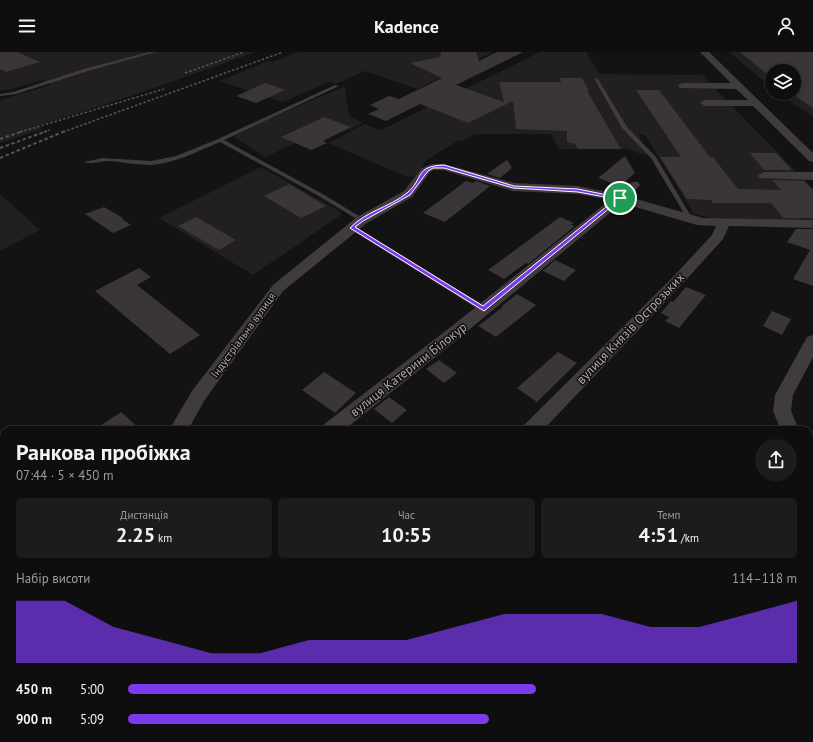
<!DOCTYPE html>
<html lang="uk">
<head>
<meta charset="utf-8">
<style>
  body { margin:0; font-family:"PT Sans",sans-serif; background:#1d1c1d; color:#f1f3f6; height:100vh; display:flex; flex-direction:column; font-size:15px; white-space:nowrap }
  * { box-sizing:border-box; margin:0 }
  p { font-size:13px; color:#9b9c9e }
  .icon { flex:none; width:22px; height:22px; fill:none; stroke:currentColor; stroke-width:2; stroke-linecap:round; stroke-linejoin:round }
  .map { position:relative; flex:1; overflow:hidden }
  .details { position:absolute; left:0px; top:374px; width:813px; height:316px; display:flex; flex-direction:column; background:#0f0e0f; border-radius:12px 12px 0 0; box-shadow:0 2px 6px #0003,0 0 0 1px #2f2e2f }
  .details>* { flex:none }
  .buttons { position:absolute; left:765px; top:12px; display:grid; gap:8px }
  .buttons a { display:grid; place-items:center; width:36px; height:36px; border-radius:50%; background:#0f0e0f; box-shadow:0 2px 6px #0003,0 0 0 1px #2f2e2f; font-size:20px }
  .pin { position:absolute; display:grid; place-items:center; width:34px; height:34px; color:#fff; margin:-17px; border:2px solid #fff; border-radius:50%; box-shadow:0 1px 4px #0007 }
  .round { display:grid; place-items:center; flex:none; width:42px; height:42px; border-radius:21px; background:#1d1c1d }
  .headline { display:flex; align-items:center; justify-content:space-between; height:68px; padding:0 16px }
  h1 { font-size:22px; font-weight:700; line-height:30px }
  .figures { display:grid; grid-template-columns:repeat(3,1fr); gap:6px; height:68px; padding:4px 16px }
  .figures div { display:grid; align-content:center; border-radius:6px; background:#1d1c1d; text-align:center }
  .figures b { font-size:20px; font-weight:700 }
  .figures small { font-size:11px; font-weight:400 }
  .figures p { font-size:11px }
  .chart { height:112px; padding:8px 16px }
  .chart p { display:flex; justify-content:space-between }
  .chart svg { width:100%; height:72px; margin-top:4px; fill:#7c3aed; opacity:.7 }
  ul { padding:0 16px; list-style:none; font-size:13px }
  li { display:grid; grid-template-columns:64px 48px 1fr; align-items:center; height:30px }
  li i { height:10px; border-radius:5px; background:#7c3aed }
  header { display:flex; justify-content:space-between; align-items:center; height:52px; padding:0 16px; background:#0f0e0f; font-size:18px; font-weight:700 }
  .map>svg:first-child { display:block }
  .built { fill:#211f20 }
  .building { fill:#393538 }
  .lines { fill:none; stroke-linecap:round; stroke-linejoin:round }
  .lane { fill:#403b3e; fill-rule:evenodd }
  .street { fill:#403b3e; fill-rule:evenodd }
  .rail-far1 { stroke:#5a5258; stroke-width:1.5; stroke-dasharray:2.5 2; stroke-linecap:butt }
  .rail { stroke:#5a5258; stroke-width:2; stroke-dasharray:3.5 2.5; stroke-linecap:butt }
  .route { fill:#7c3aed; stroke:#fff; fill-rule:evenodd }
  .labels { text-anchor:middle; stroke-width:3; stroke-linejoin:round; paint-order:stroke }
  .far-street-label { font-size:11px; fill:#b4a5b1; stroke:#0f0e0f }
  .street-label { font-size:13px; fill:#b4a5b1; stroke:#0f0e0f }
</style>
</head>
<body>
<header><svg class="icon" aria-label="menu" viewBox="0 0 24 24"><path d="M4 6h16M4 12h16M4 18h16"/></svg>Kadence<svg class="icon" aria-label="person" viewBox="0 0 24 24"><circle cx="12" cy="8" r="4"/><path d="M4 21q1-7 8-7t8 7"/></svg></header>
<div class="map">
<svg width="813" height="690" viewBox="0 0 813 690">
  <rect width="100%" height="100%" fill="#141314"/>
  <path class="built" d="M0,0h256l-119,42 -97,31 2,4 -42,14v-43l51,-15 -9,-5 -27,8 -15,3z
    M298,0h195l-76,37 -52,-18 -29,13 -7,-2 -46,20 -64,-21 49,-20 4,1z
    M540,0h46l14,22 102,1 111,114v31l-102,-2 -17,-4 -48,-78 -8,-3 9,23 -20,-7h-68l-8,-15h-76l-12,7 -4,-1 -34,21 -8,15 -10,1 -78,-34 35,-19 17,6z
    M729,0h84v65l-35,-24h16v-22h-22v17z
    M345,34l4,30 14,7 -22,10 -13,-5 -63,29 -32,-21 8,-5z
    M261,115l80,45v3l-88,60 -94,-57z
    M0,142l40,36 -40,21z"/>
  <path class="building" d="M0,0h17l23,10 -34,10 -6,-3z
    M441,0h35l3,9 18,-9h26l-67,33 48,17 -5,-20h62l-1,-4h22l7,13h-2l34,58h-43l-3,-5 -8,-2v-11l-51,-2 -3,-28 -45,22 -48,-19 -34,17 -18,-7 11,-5 -9,-4 19,-9 10,3 43,-21 -32,-15 30,-6z
    M740,0h73v56l-22,-15h3v-22h-22v7z
    M265,31l20,7 -29,13 -20,-7z
    M636,38h23l51,67h3l25,32 43,1 -9,-10 32,1 9,9v28h-30l-12,-15h-58l-2,-3 -24,-1 -27,-42h21z
    M324,65l27,10 -28,14 4,2 -16,7 -30,-13z
    M750,101h26l16,17h-28z
    M625,104l10,17 -15,13 -22,-8z
    M507,108l5,8 -12,10 -13,-4z
    M466,129l7,2 3,-2 14,5 -45,36 -22,-9z
    M289,132l37,22 -25,12 -37,-22z
    M104,155l19,11 -1,1 9,6 -18,8 -28,-19z
    M196,165l40,23 -17,10 -41,-24z
    M560,165l14,6 -3,2 4,1 -47,38 -2,-1 -22,16 -16,-9z
    M796,177h17v57l-20,-7 17,-29 -23,-8z
    M555,208l21,10 -12,11 -21,-10z
    M139,216l12,9 -14,8 63,50 -30,19 -75,-63z
    M686,235l20,8 -27,33 -14,-7 4,-4 -8,-4 10,-12 2,1z
    M517,242l19,11 -40,32 -18,-11 25,-19 -1,-1z
    M772,259l19,8 -9,16 -19,-9z
    M558,300l19,11 -40,39 -20,-14z
    M439,308l18,13 -13,10 -18,-14z
    M324,320l32,21 -21,20 -33,-23z
    M389,345l18,13 -15,13 -18,-14z
    M121,360l20,18h-47z"/>
  <g class="lines">
    <path class="lane" d="M149,0h7l-68,19 -72,23 -16,2v-2l13,-2 71,-23z
      M594,26l4,1 29,48 29,30 33,56 7,6 -1,1h-4l-6,-5 -34,-57 -29,-30z
      M335,33l4,1 -115,54 97,53 43,26v2h-4l-43,-26 -97,-53c-22,9 -44,21 -68,23 -15,0 -29,-3 -44,-4 -6,0 -19,4 -24,1l19,-4 48,3 25,-5 42,-17z
      M352,174l135,81 1,2 -1,2h-6l-131,-82v-2z"/>
    <path class="street" d="M700,0h9l104,101v9l-4,-1 -56,-55h-48l-5,-3 5,-3h43l-12,-11 -56,-1 -2,-2 2,-2 3,-1h48z
      M432,112h12l70,19 64,3 39,8c7,-6 12,-14 21,-12l2,3 -11,12 74,21 110,2v8l-84,-2 -6,13 -39,43 -141,148h-21l2,-5 150,-149 38,-41 4,-9 -19,-1 -75,-22 -158,131 -120,96h-23l2,-5 129,-99 158,-126 -32,-6 -65,-3 -70,-21h-9l-4,2 -18,25 -45,26 -84,68 -79,110 -16,29h-19l23,-39 81,-106 84,-68 47,-26 18,-23z
      M764,120h49v8l-53,-2 -2,-2 2,-2z
      M813,283v22l-20,38 -2,16 8,19h-18l-8,-19 2,-16 32,-58z
      M809,401l4,2v22l-4,-2z
      M4,650v33l-4,2v-33z
      M107,686h28l2,4h-28z
      M213,686h30l-2,4h-30z
      M599,686h28l1,4h-28z"/>
    <path class="rail-far1" d="M185,21l59,-21
      M20,80l144,-43
      M44,80l6,-2
      M63,80l220,-80"/>
    <path class="rail" d="M0,87l23,-8
      M0,96l47,-17
      M0,106l65,-27"/>
  </g>
  <path class="route" d="M444,113l70,21 64,3 44,9 -138,113 -134,-83c16,-17 40,-21 57,-35 17,-14 7,-27 37,-28zM433,116h11l69,20 65,4 38,7 -133,107 -128,-79 8,-6 47,-26 18,-24z"/>
  <g class="labels">
    <g class="far-street-label">
      <text transform="translate(243 283) rotate(-54)" y="4">Індустріальна вулиця</text>
    </g>
    <g class="street-label">
      <text transform="translate(630 276) rotate(-46)" y="5">вулиця Князів Острозьких</text>
      <text transform="translate(408 317) rotate(-38)" y="5">вулиця Катерини Білокур</text>
    </g>
  </g>
</svg>
<div class="buttons">
<a><svg class="icon" aria-label="layers" viewBox="0 0 24 24"><path d="M12 4l9 5-9 5-9-5zM3 14l9 5 9-5"/></svg></a>
</div>
<div class="pin" style="left:620px;top:146px;background:#1e9e55"><svg class="icon" aria-label="arrive" viewBox="0 0 24 24"><path d="M6 21V4h12l-3 4 3 4H6"/></svg></div>
<section class="details">
<div class="headline"><div><h1>Ранкова пробіжка</h1><p>07:44 · 5 × 450 m</p></div><a class="round"><svg class="icon" aria-label="share" viewBox="0 0 24 24"><path d="M12 15V3M7 8l5-5 5 5M5 13v7h14v-7"/></svg></a></div>
<div class="figures">
<div><p>Дистанція</p><b>2.25<small> km</small></b></div>
<div><p>Час</p><b>10:55</b></div>
<div><p>Темп</p><b>4:51<small> /km</small></b></div>
</div>
<div class="chart"><p><span>Набір висоти</span>114–118 m</p>
<svg viewBox="0 0 160 44" preserveAspectRatio="none"><path d="M0 44V6L10 6L20 22L30 30L40 38L50 38L60 30L70 30L80 30L90 22L100 14L110 14L120 14L130 22L140 22L150 14L160 6V44z"/></svg>
</div>
<ul>
<li><b>450 m</b>5:00<i style="width:61%"></i></li>
<li><b>900 m</b>5:09<i style="width:54%"></i></li>
</ul>
</section>
</div>
</body>
</html>
